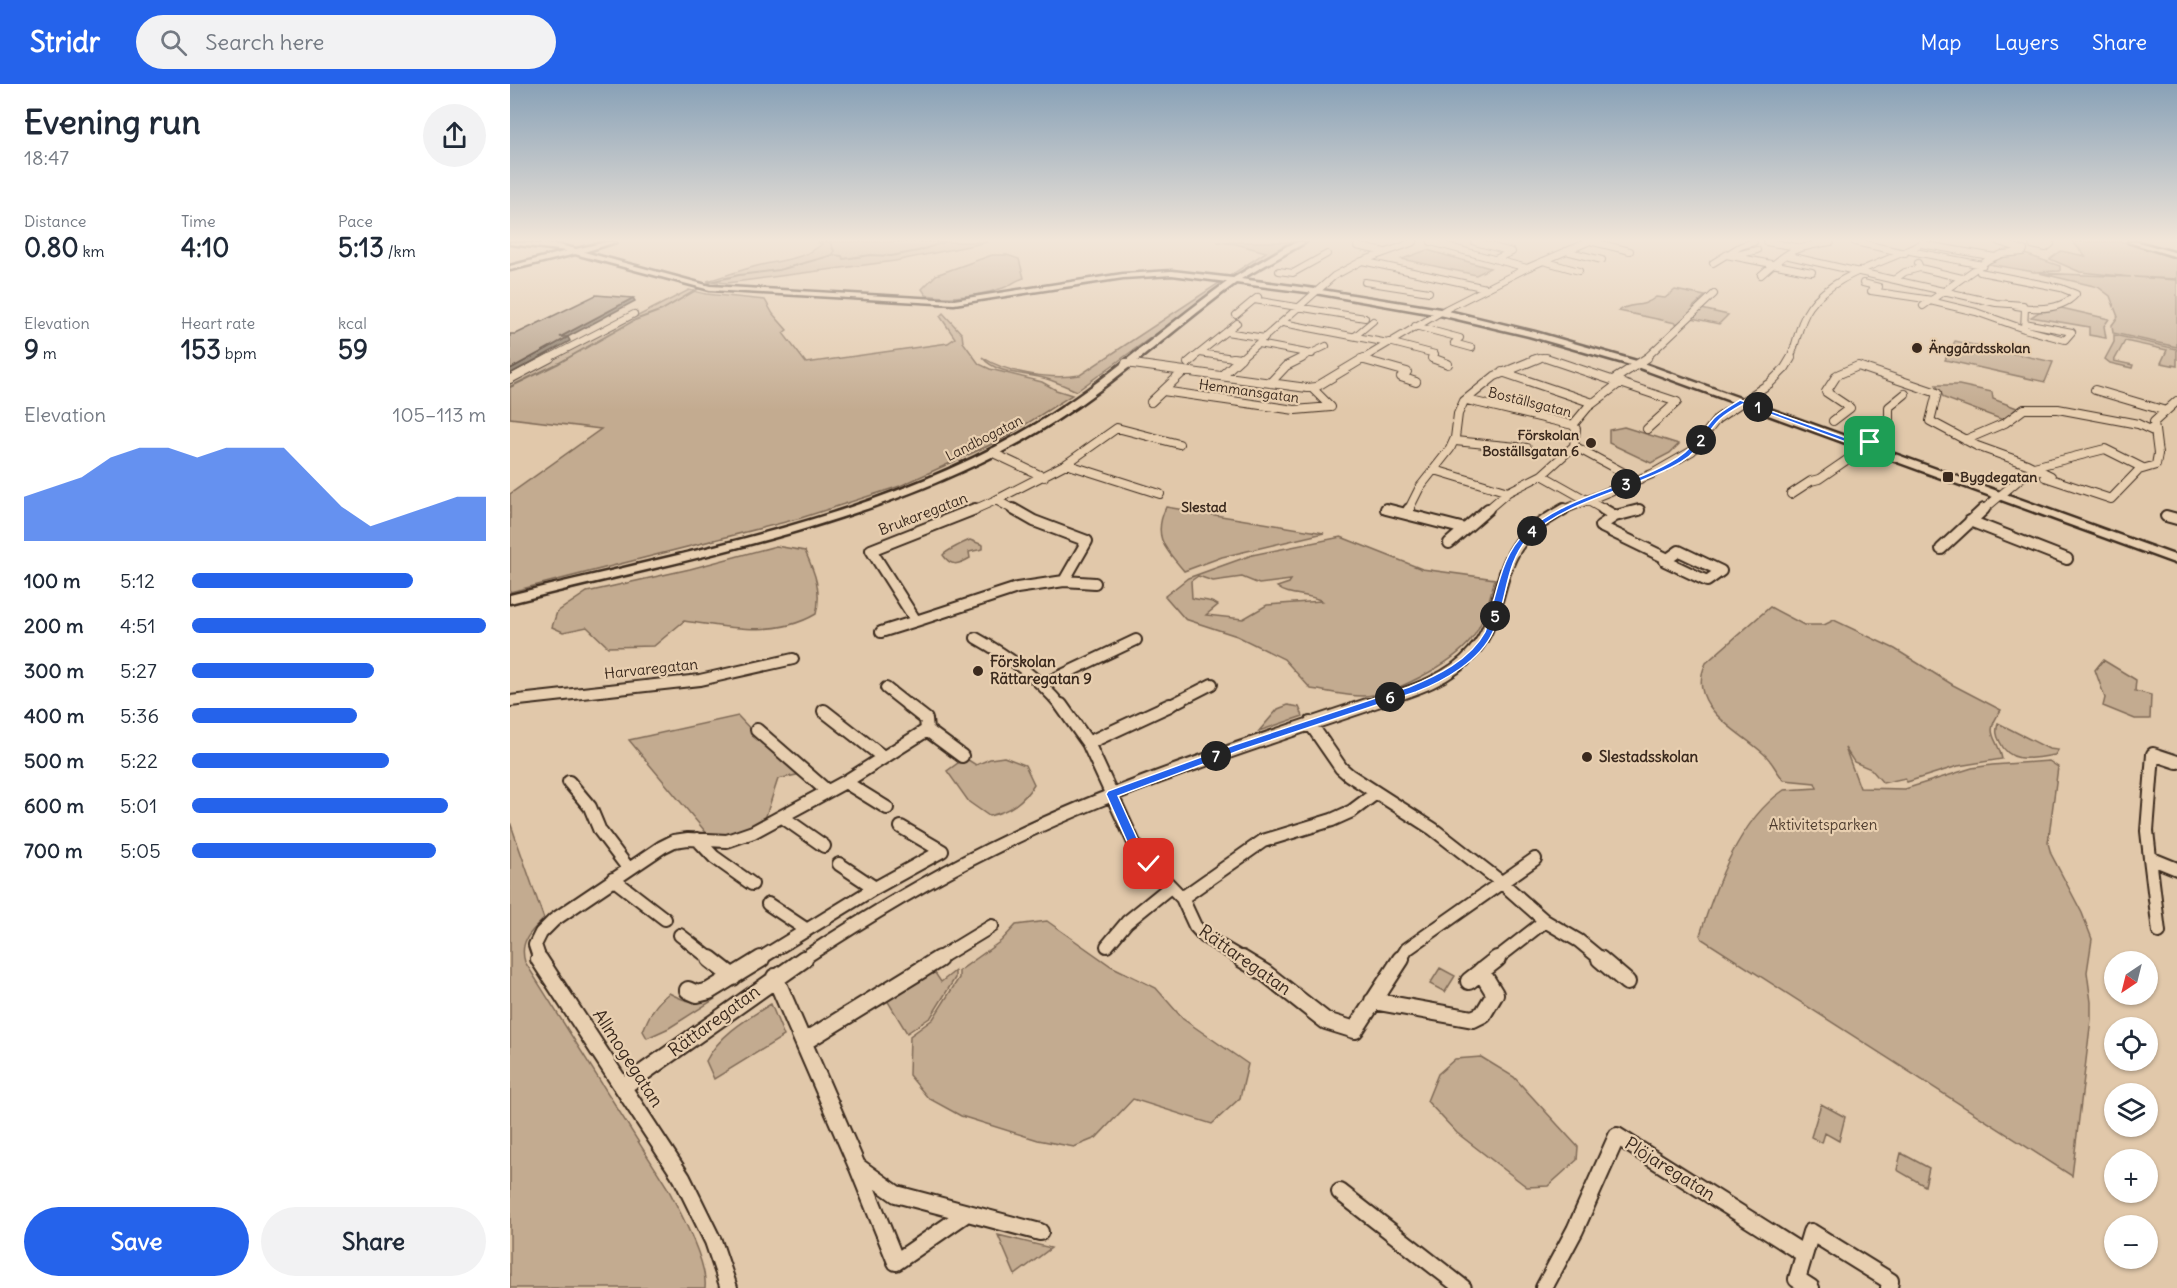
<!DOCTYPE html>
<html lang="en">
<head>
<meta charset="utf-8">
<style>
  body { margin:0; font-family:Delius,sans-serif; background:#f2f2f3; color:#1f2937; height:100vh; display:flex; flex-direction:column; font-size:22px; white-space:nowrap }
  * { box-sizing:border-box; margin:0 }
  p { font-size:20px; color:#747a83 }
  .icon { flex:none; width:33px; height:33px; fill:none; stroke:currentColor; stroke-width:2; stroke-linecap:round; stroke-linejoin:round }
  .map { position:relative; flex:1; overflow:hidden }
  .drawer { display:flex; flex-direction:column; background:#fff; width:510px }
  .drawer>* { flex:none }
  .needle { width:39px; rotate:215deg }
  .tools { position:absolute; left:1594px; top:867px; display:grid; gap:12px }
  .tools a { display:grid; place-items:center; width:54px; height:54px; border-radius:50%; background:#fff; box-shadow:0 2px 4px #0004; font-size:30px }
  .pin { position:absolute; display:grid; place-items:center; width:51px; height:51px; color:#fff; margin:-26px; border-radius:12px; box-shadow:0 3px 9px #0006 }
  .km { position:absolute; width:30px; height:30px; margin:-15px; border-radius:50%; background:#222; color:#fff; font-size:16px; line-height:30px; text-align:center }
  .round { display:grid; place-items:center; flex:none; width:63px; height:63px; border-radius:32px; background:#f2f2f3 }
  .head { display:flex; align-items:center; justify-content:space-between; height:102px; padding:0 24px }
  h1 { font-size:33px; font-weight:800; line-height:45px }
  .metrics { display:grid; grid-template-columns:repeat(3,1fr); gap:9px; height:102px; padding:6px 24px }
  .metrics div { display:grid; align-content:center }
  .metrics b { font-size:26px; font-weight:800 }
  .metrics small { font-size:16px; font-weight:400 }
  .metrics p { font-size:16px }
  .chart { height:168px; padding:12px 24px }
  .chart p { display:flex; justify-content:space-between }
  .chart svg { width:100%; height:108px; margin-top:6px; fill:#2563eb; opacity:.7 }
  .action { display:flex; gap:12px; margin-top:auto; padding:12px 24px }
  .action a { flex:1; height:69px; border-radius:36px; background:#2563eb; color:#fff; font-size:24px; font-weight:800; line-height:69px; text-align:center }
  .action a+a { background:#f2f2f3; color:#1f2937 }
  ul { padding:0 24px; list-style:none; font-size:20px }
  li { display:grid; grid-template-columns:96px 72px 1fr; align-items:center; height:45px }
  li i { height:15px; border-radius:8px; background:#2563eb }
  header { display:flex; align-items:center; gap:36px; box-sizing:border-box; height:84px; padding:0 30px; background:#2563eb; color:#fff }
  header strong { font-size:28px }
  nav { display:flex; gap:33px; margin-inline-start:auto; font-size:21px }
  .search { width:420px; height:54px; background:#f2f2f3; display:flex; align-items:center; gap:15px; box-sizing:border-box; padding:0 21px; border-radius:33px; color:#747a83; font-size:22px }
  main { display:flex; flex:1; min-height:0 }
  .map>svg:first-child { display:block }
  .green { fill:#c3ab90; stroke:#7f6a57; stroke-width:1.5; fill-rule:evenodd }
  .lines { fill:none; stroke-linecap:round; stroke-linejoin:round }
  .stream { stroke:#73604d; stroke-width:2 }
  .street-far4-casing { stroke:#3b2a1e; stroke-width:8 }
  .street-far3-casing { stroke:#3b2a1e; stroke-width:10 }
  .street-far2-casing { stroke:#3b2a1e; stroke-width:14 }
  .street-far1-casing { stroke:#3b2a1e; stroke-width:16 }
  .street-casing { stroke:#3b2a1e; stroke-width:20 }
  .secondary-casing { stroke:#3b2a1e; stroke-width:5 }
  .street-far4 { stroke:#e8cfb0; stroke-width:6 }
  .street-far3 { stroke:#e8cfb0; stroke-width:8 }
  .street-far2 { stroke:#e8cfb0; stroke-width:10 }
  .street-far1 { stroke:#e8cfb0; stroke-width:12 }
  .street { stroke:#e8cfb0; stroke-width:16 }
  .secondary { fill:#e8cfb0; fill-rule:evenodd }
  .shaded-wall { fill:#796a59; stroke:#3b2a1e; stroke-width:1.5 }
  .building { fill:#ad977f; stroke:#3b2a1e; stroke-width:1.5 }
  .route { fill:#2563eb; stroke:#fff; stroke-width:1.5 }
  .poi-dot { fill:#3b2a1e; stroke:#e8cfb0; stroke-width:2 }
  .labels { text-anchor:middle; stroke-width:4.5; stroke-linejoin:round; paint-order:stroke }
  .far-poi-label { font-size:14px; font-weight:bold; fill:#3b2a1e; stroke:#e8cfb0; text-anchor:start }
  .far-street-label { font-size:14px; fill:#3b2a1e; stroke:#e8cfb0 }
  .far-neighbourhood-label { font-size:14px; font-weight:bold; fill:#3b2a1e; stroke:#e8cfb0 }
  .street-label { font-size:15px; fill:#3b2a1e; stroke:#e8cfb0 }
  .poi-label { font-size:15px; font-weight:bold; fill:#3b2a1e; stroke:#e8cfb0; text-anchor:start }
  .park-label { font-size:15px; fill:#4f3d2f; stroke:#e8cfb0 }
  .near-street-label { font-size:18px; fill:#3b2a1e; stroke:#e8cfb0 }
</style>
</head>
<body>
<header>
<strong>Stridr</strong>
<div class="search"><svg class="icon" aria-label="search" viewBox="0 0 24 24"><circle cx="10" cy="10" r="6"/><path d="M15 15l6 6"/></svg>Search here</div>
<nav><a>Map</a><a>Layers</a><a>Share</a></nav>
</header>
<main>
<section class="drawer">
<div class="head"><div><h1>Evening run</h1><p>18:47</p></div><a class="round"><svg class="icon" aria-label="share" viewBox="0 0 24 24"><path d="M12 15V3M7 8l5-5 5 5M5 13v7h14v-7"/></svg></a></div>
<div class="metrics">
<div><p>Distance</p><b>0.80<small> km</small></b></div>
<div><p>Time</p><b>4:10</b></div>
<div><p>Pace</p><b>5:13<small> /km</small></b></div>
</div>
<div class="metrics">
<div><p>Elevation</p><b>9<small> m</small></b></div>
<div><p>Heart rate</p><b>153<small> bpm</small></b></div>
<div><p>kcal</p><b>59</b></div>
</div>
<div class="chart"><p><span>Elevation</span>105–113 m</p>
<svg viewBox="0 0 160 44" preserveAspectRatio="none"><path d="M0 44V26L10 22L20 18L30 10L40 6L50 6L60 10L70 6L80 6L90 6L100 18L110 30L120 38L130 34L140 30L150 26L160 26V44z"/></svg>
</div>
<ul>
<li><b>100 m</b>5:12<i style="width:75%"></i></li>
<li><b>200 m</b>4:51<i style="width:100%"></i></li>
<li><b>300 m</b>5:27<i style="width:62%"></i></li>
<li><b>400 m</b>5:36<i style="width:56%"></i></li>
<li><b>500 m</b>5:22<i style="width:67%"></i></li>
<li><b>600 m</b>5:01<i style="width:87%"></i></li>
<li><b>700 m</b>5:05<i style="width:83%"></i></li>
</ul>
<div class="action"><a>Save</a><a>Share</a></div>
</section>
<div class="map">
<svg width="1667" height="1204" viewBox="0 0 1667 1204">
  <rect width="100%" height="100%" fill="#e1c8aa"/>
  <filter id="ink" filterUnits="userSpaceOnUse"><feTurbulence type="fractalNoise" baseFrequency=".0167" numOctaves="2"/><feDisplacementMap in="SourceGraphic" scale="12" xChannelSelector="R" yChannelSelector="G"/><feConvolveMatrix kernelMatrix="1 2 1 2 8 2 1 2 1" color-interpolation-filters="sRGB"/></filter>
  <g filter="url(#ink)">
    <path class="green" d="M307,158h171l-93,19 -168,22 -20,-2c18,-5 36,-12 54,-16 22,-5 44,-6 61,-21z
      M707,158h83l-46,21 -177,128c-10,-4 -20,-9 -30,-12 -21,-6 -51,-4 -65,-22 24,16 69,23 98,18l186,-123 -30,-8z
      M1563,158h53l51,15v22l-43,-2 43,3v67l-64,-14 -1,-8 6,-8 -8,-21 -12,-9 -59,-14 92,4 -51,-5 -30,-13 11,-8 24,5z
      M917,166l63,18 -14,7 -74,-16z
      M1512,169l38,13v5l-26,1 -52,-9 13,-7z
      M482,171h15l12,4 5,19c-8,2 -13,7 -21,10 -24,8 -52,11 -77,7l-4,-6 14,-14z
      M179,206l17,4 59,6 8,14 14,16 -4,3 23,30 142,-20 7,-5 -15,-22 3,-3 19,21 1,8 16,22 11,5 52,13 14,8 16,5 -71,45 -101,46 -99,32 -291,74v-98l91,-65 -91,-11v-37z
      M1165,206l30,6 -12,11 35,8 -9,9 -27,-6 -7,7 -66,-14c12,-10 21,-1 37,-14l9,1z
      M1547,223l52,12 -5,7 2,12 -17,-3v-8l-58,-10 8,-5z
      M1604,251l63,14v17l-16,-3 6,-13 -42,-9 -11,20 19,4 -1,3 -22,-5 -5,-4 9,-17z
      M1445,257l98,21 -8,20 -100,-22z
      M1426,301h23l33,7 1,7 24,9 -14,12 -59,-22z
      M1114,343l55,17 -9,9 -19,10 -42,-20v-13z
      M656,423l158,26 -102,24 -38,14c-19,-23 -32,-34 -18,-64z
      M831,453l81,32 73,10c-6,21 -11,44 -24,61 -18,23 -80,57 -110,56 -16,0 -34,-5 -50,-7l-27,-30 -47,-23 -52,-17 -20,-23 23,-18 64,-23zM688,492l15,5 29,-4 17,7 32,-4 -2,3 -12,4c12,10 30,6 45,14l-55,4 -24,14 -37,-4 12,-10c-9,-6 -17,-4 -26,-7l-1,-17z
      M460,456l13,5v4l-14,3 1,6c-12,7 -19,9 -27,-3 3,-4 22,-13 27,-15z
      M266,462l29,5c10,22 17,40 11,63 -40,24 -88,13 -132,7l-30,25 -46,1 -21,-20 -24,5 -11,-5 5,-15 30,-20 103,-23z
      M1260,523l34,18h20l10,-5 61,29 58,36 48,25c-18,26 -4,25 1,49l-44,7 -51,16 -2,-4 -22,5 -12,-14 -17,-7 -9,-14 15,40 45,1 67,-21 20,-3 57,-4 9,6 -10,76 3,11 31,59 10,26 -5,33 4,30v17l-19,157 -370,-237 -2,-4c16,-50 39,-115 84,-145l33,-2 -2,-5 -31,-3c-8,-8 -11,-18 -20,-26 -26,-24 -79,-48 -58,-91z
      M1593,576l33,20 -1,11 16,4 -1,24h-15l-32,-13 2,-8 -10,-28z
      M778,621l11,2 4,9 -44,15 19,-22z
      M228,632l34,36 10,5 19,17 -23,5 -14,43 -32,13 -23,1 -80,-96z
      M1488,639l51,26 9,1 -3,5c-22,3 -45,10 -55,-13 -4,-7 -4,-11 -2,-19z
      M494,673l21,8 9,19c-11,18 -24,27 -45,32l-20,-14 -22,-31 18,-13 11,7 14,-6z
      M0,738l34,97c-14,13 -25,23 -19,43l142,225c12,23 41,75 38,101h-195z
      M537,837l64,45 45,22 27,31 65,45 -8,34 -28,26 -79,-25 -37,39 -22,9 -36,-7 -77,-24 -33,-18 -19,-23 1,-39 23,-17 26,-41v-7l42,-30 15,-16z
      M930,884l15,8 -10,16 -15,-8z
      M423,886l8,12 14,-11v7l-24,39 -24,16 -20,-33z
      M159,909c19,10 25,11 45,1l1,5 -46,29 -22,10 -4,-7c6,-16 12,-27 26,-38z
      M261,920l13,32 -70,43 -8,-18c13,-26 41,-42 65,-57z
      M971,973l33,20 64,70 -1,13 -29,26 -21,1 -70,-54 -30,-32 11,-27 17,-15z
      M1311,1020l24,13 -6,24 -14,-8 -3,10 -11,-6z
      M1391,1069l28,15 -4,18 -28,-16z
      M488,1151l53,13 -36,27z"/>
    <g class="lines">
      <path class="stream" d="M320,158l4,9 -1,4
        M0,303l49,-24 76,-43 27,-10 48,-28 29,-7 40,-5 54,-15 9,1 1,3 28,-4 20,1 27,-5 26,-9"/>
      <defs>
        <path id="street-far4" d="M921,158l96,26
          M965,158l37,10 -17,7
          M1083,158l37,9
          M1256,158l31,5
          M1345,158l50,11
          M1489,158l25,8
          M1411,160l74,13
          M1522,161l14,3 5,-4 -14,-2
          M847,162l28,6
          M1056,167l36,9
          M1400,167l73,14
          M1216,171l86,17
          M1227,171l20,-5
          M1279,172l207,47 27,2
          M852,177l124,27
          M1033,177l36,10
          M1203,179l28,-17 13,-4
          M1408,179l2,5 42,10
          M769,187l14,2 34,-19
          M1470,188l81,16 15,6c-15,17 -39,16 -60,12
          M1251,191c29,-26 32,-27 70,-33
          M1385,195l10,-7 15,-4
          M855,198l64,10
          M1353,199l16,4 -4,2
          M1361,207l61,9
          M748,213l-4,3 111,18
          M1420,217l46,11 48,17
          M1413,222l65,-46 14,-6 21,-2
          M1515,224l-1,21 41,11 7,-8 -47,-9
          M726,231l18,-15
          M773,239l105,20
          M905,242l45,12 -6,5 18,5
          M716,248l39,6
          M845,252l18,-15
          M879,258l46,12 -3,5
          M748,260l54,10
          M690,269l40,6
          M37,275l87,-45
          M682,275l45,-36
          M730,275l94,-83 28,-15 52,-19
          M789,275l27,-13
          M852,275l84,-50 81,-41 61,-26
          M1023,275l10,-2 7,2
          M1135,275l69,-65
          M1280,275c7,-17 9,-37 20,-52 25,-35 79,-44 114,-65"/>
        <path id="street-far3" d="M723,274l7,1
          M922,274l16,6
          M1036,274l131,44 -30,27
          M851,275l46,13 -6,5 15,5
          M616,279l181,25 9,-1 48,-29
          M678,279l6,-5
          M992,288l91,31
          M711,292l20,-18
          M0,295l40,-21
          M1103,296l34,-22
          M760,299l16,-17 16,-8
          M1585,306l71,21
          M653,307l132,19 36,-3 -19,-19
          M957,316l106,25
          M641,318l33,-31
          M1323,337l17,-13 -24,-16 11,-17 21,-9 79,27 -7,28 47,25 50,18 24,12v3
          M1063,341l15,-18 33,-25
          M1455,356l40,-17 19,-14h34l80,15 15,7
          M945,357l72,7
          M1064,362l50,27
          M483,369l51,24
          M556,380l94,30
          M925,386l73,22
          M1032,391l64,36
          M1535,393l66,22 28,-29 17,-5 2,-11 -4,-32 23,-21
          M1281,410l20,-13 8,-2 70,-48v-24l16,-13
          M486,416l20,11
          M486,416l70,-36 51,-36 62,16
          M875,425l7,2
          M461,427l25,-11
          M898,427l12,-24 30,-38 5,-11 3,-24 6,-13 31,-25 44,-18
          M976,427l22,-19 34,-17 32,-29 2,-17 -3,-4
          M1051,427l91,-37 40,-23 25,-32 53,-36 15,-15 6,-10
          M1126,427l3,-1
          M1472,427l52,-44 71,-18 38,19"/>
        <path id="street-far2" d="M465,425l-104,41 45,71 101,-33 47,-7 23,-40 -53,-20 -21,-12
          M876,425l79,20
          M1093,425l12,7 -15,10 68,33
          M896,430l3,-5
          M1105,432l24,-6
          M1656,432l11,3
          M1460,437l97,38
          M939,459l39,-34
          M1431,465l43,-40
          M1169,467l42,20 -14,10 -42,-20z
          M554,497l31,2
          M371,548l35,-11
          M466,554c34,19 61,39 86,69
          M533,600l93,-44
          M376,604l24,19
          M0,617l190,-21 93,-21
          M657,623l45,-23
          M852,623c38,-13 84,-23 111,-55 27,-30 23,-73 44,-105 11,-17 30,-28 47,-38"/>
        <path id="street-far1" d="M551,621l27,38 46,100 15,21 33,34 13,28 10,11 39,23
          M314,627l59,46
          M800,639l31,45 8,7 84,54 68,53 44,39 -50,39
          M247,646l70,61
          M417,646l35,26
          M578,659l82,-38
          M1667,678l-24,-8 -6,77 3,27 27,11
          M59,698l21,25 10,24 28,37
          M335,698l42,26
          M274,734l40,28
          M187,755l17,18 38,27
          M1640,774l9,74
          M329,780l36,24
          M103,795l52,40
          M672,814l81,-57 69,-21 20,-9 24,-18
          M258,820l39,26
          M1035,837l34,20 23,19
          M170,851l32,25
          M597,862l20,-24 43,-35
          M30,876l-5,-15 6,-12 13,-13 108,-73 12,-6 14,-2 39,2 26,-9 92,-50 82,-52 -1,-11 -18,-14
          M248,876l117,-72 67,-37 -41,-24
          M291,876c61,-40 123,-78 188,-110 121,-61 250,-102 378,-145
          M426,876l56,-34
          M890,876l7,-11 128,-90"/>
        <path id="street" d="M29,875l143,219 31,63 16,47
          M200,875l23,18
          M732,875l23,14 61,48 29,9 46,-71
          M1090,875l27,23
          M265,893l82,189 39,28 144,38
          M959,897l28,-22
          M178,906l9,4 12,-3 52,-32
          M863,917l100,18 10,-5 12,-20 -14,-23
          M294,958l135,-83
          M114,1002l180,-127
          M348,1084l38,94 71,-49
          M830,1108l123,96
          M1034,1204l31,-58 42,-94 187,118
          M1301,1204l-14,-9 14,-47 79,49 -1,7"/>
        <path id="secondary" d="M0,158l49,3 17,4 30,-7h10l-32,10 126,34 244,14 169,-26 49,-3 61,7 54,-32 11,-4h8l-65,37 74,10 125,20 95,23 105,30 537,194v8l-543,-198 -105,-30 -89,-21 -125,-22 -79,-10c-71,52 -135,114 -212,157 -158,88 -341,119 -514,163v-8c171,-43 354,-73 509,-161 75,-42 138,-102 208,-152l-55,-7 -49,3 -169,26 -244,-14 -135,-36 -65,16v-4l57,-15 -57,-7z
          M1618,158h10l39,11v4z"/>
      </defs>
      <use href="#street-far4" class="street-far4-casing"/>
      <use href="#street-far3" class="street-far3-casing"/>
      <use href="#street-far2" class="street-far2-casing"/>
      <use href="#street-far1" class="street-far1-casing"/>
      <use href="#street" class="street-casing"/>
      <use href="#secondary" class="secondary-casing"/>
      <use href="#street-far4" class="street-far4"/>
      <use href="#street-far3" class="street-far3"/>
      <use href="#street-far2" class="street-far2"/>
      <use href="#street-far1" class="street-far1"/>
      <use href="#street" class="street"/>
      <use href="#secondary" class="secondary"/>
    </g>
    <path class="shaded-wall" d="M123,214l2,3 -73,39 -2,-3z
      M58,253l2,4 -60,33v-5z"/>
    <path class="building" d="M86,211l37,3 -73,39h8l-58,32v-35h6z"/>
  </g>
  <linearGradient id="sky" x2="0" y2="1"><stop stop-color="#88a1b7"/><stop offset="0.48" stop-color="#f2e6d9"/><stop offset="1" stop-color="#f2e6d9" stop-opacity="0"/></linearGradient>
  <rect width="1667" height="326" fill="url(#sky)"/>
  <path class="route" d="M1230,316l123,44 7,-4 4,2 -7,6h-5l-119,-44c-7,4 -16,9 -23,15 -15,15 -19,31 -39,43 -45,27 -115,38 -151,74 -26,27 -22,65 -37,96 -13,29 -49,49 -77,60l-175,58 -123,46 20,44 17,24 -2,4h-8l-16,-22 -23,-52 2,-3 126,-46 175,-58c27,-11 61,-27 76,-55 3,-7 4,-16 6,-22 8,-28 13,-58 35,-78 42,-38 104,-44 151,-74 17,-11 24,-25 37,-40 7,-7 18,-13 26,-18z"/>
  <g class="poi-dot">
    <circle cx="1407" cy="264" r="6"/>
    <circle cx="1081" cy="359" r="6"/>
    <rect x="1432" y="387" width="12" height="12" rx="3"/>
    <circle cx="468" cy="587" r="6"/>
    <circle cx="1077" cy="673" r="6"/>
  </g>
  <g class="labels">
    <g class="far-poi-label">
      <text x="1419" y="269">Änggårdsskolan</text>
      <text x="1069" y="356" text-anchor="end">Förskolan<tspan x="1069" dy="16">Boställsgatan 6</tspan></text>
      <text x="1450" y="398">Bygdegatan</text>
    </g>
    <g class="far-street-label">
      <text transform="translate(739 307) rotate(8)" y="5">Hemmansgatan</text>
      <text transform="translate(1020 318) rotate(14)" y="5">Boställsgatan</text>
      <text transform="translate(474 354) rotate(-27)" y="5">Landbogatan</text>
    </g>
    <g class="far-neighbourhood-label">
      <text x="694" y="428">Slestad</text>
    </g>
    <g class="street-label">
      <text transform="translate(413 430) rotate(-21)" y="5">Brukaregatan</text>
      <text transform="translate(141 585) rotate(-6)" y="5">Harvaregatan</text>
    </g>
    <g class="poi-label">
      <text x="480" y="583">Förskolan<tspan x="480" dy="17">Rättaregatan 9</tspan></text>
      <text x="1089" y="678">Slestadsskolan</text>
    </g>
    <g class="park-label">
      <text x="1313" y="746">Aktivitetsparken</text>
    </g>
    <g class="near-street-label">
      <text transform="translate(735 876) rotate(35)" y="6">Rättaregatan</text>
      <text transform="translate(204 937) rotate(-36)" y="6">Rättaregatan</text>
      <text transform="translate(118 974) rotate(57)" y="6">Allmogegatan</text>
      <text transform="translate(1160 1085) rotate(32)" y="6">Plöjaregatan</text>
    </g>
  </g>
</svg>
<div class="tools">
<a><svg class="needle" viewBox="-14 -14 28 28"><path d="M0-13l5 13h-10z" fill="#e53935"/><path d="M0 13l5-13h-10z" fill="#747a83"/></svg></a>
<a><svg class="icon" aria-label="locate" viewBox="0 0 24 24"><circle cx="12" cy="12" r="6"/><path d="M12 2v4M12 18v4M2 12h4M18 12h4"/></svg></a>
<a><svg class="icon" aria-label="layers" viewBox="0 0 24 24"><path d="M12 4l9 5-9 5-9-5zM3 14l9 5 9-5"/></svg></a>
<a>+</a>
<a>−</a>
</div>
<div class="pin" style="left:1360px;top:358px;background:#1e9e55"><svg class="icon" aria-label="arrive" viewBox="0 0 24 24"><path d="M6 21V4h12l-3 4 3 4H6"/></svg></div>
<div class="pin" style="left:639px;top:780px;background:#d93025"><svg class="icon" aria-label="check" viewBox="0 0 24 24"><path d="M5 12l5 5 9-10"/></svg></div>
<b class="km" style="left:1248px;top:323px">1</b>
<b class="km" style="left:1191px;top:356px">2</b>
<b class="km" style="left:1116px;top:400px">3</b>
<b class="km" style="left:1022px;top:447px">4</b>
<b class="km" style="left:985px;top:532px">5</b>
<b class="km" style="left:880px;top:613px">6</b>
<b class="km" style="left:706px;top:672px">7</b>
</div>
</main>
</body>
</html>
